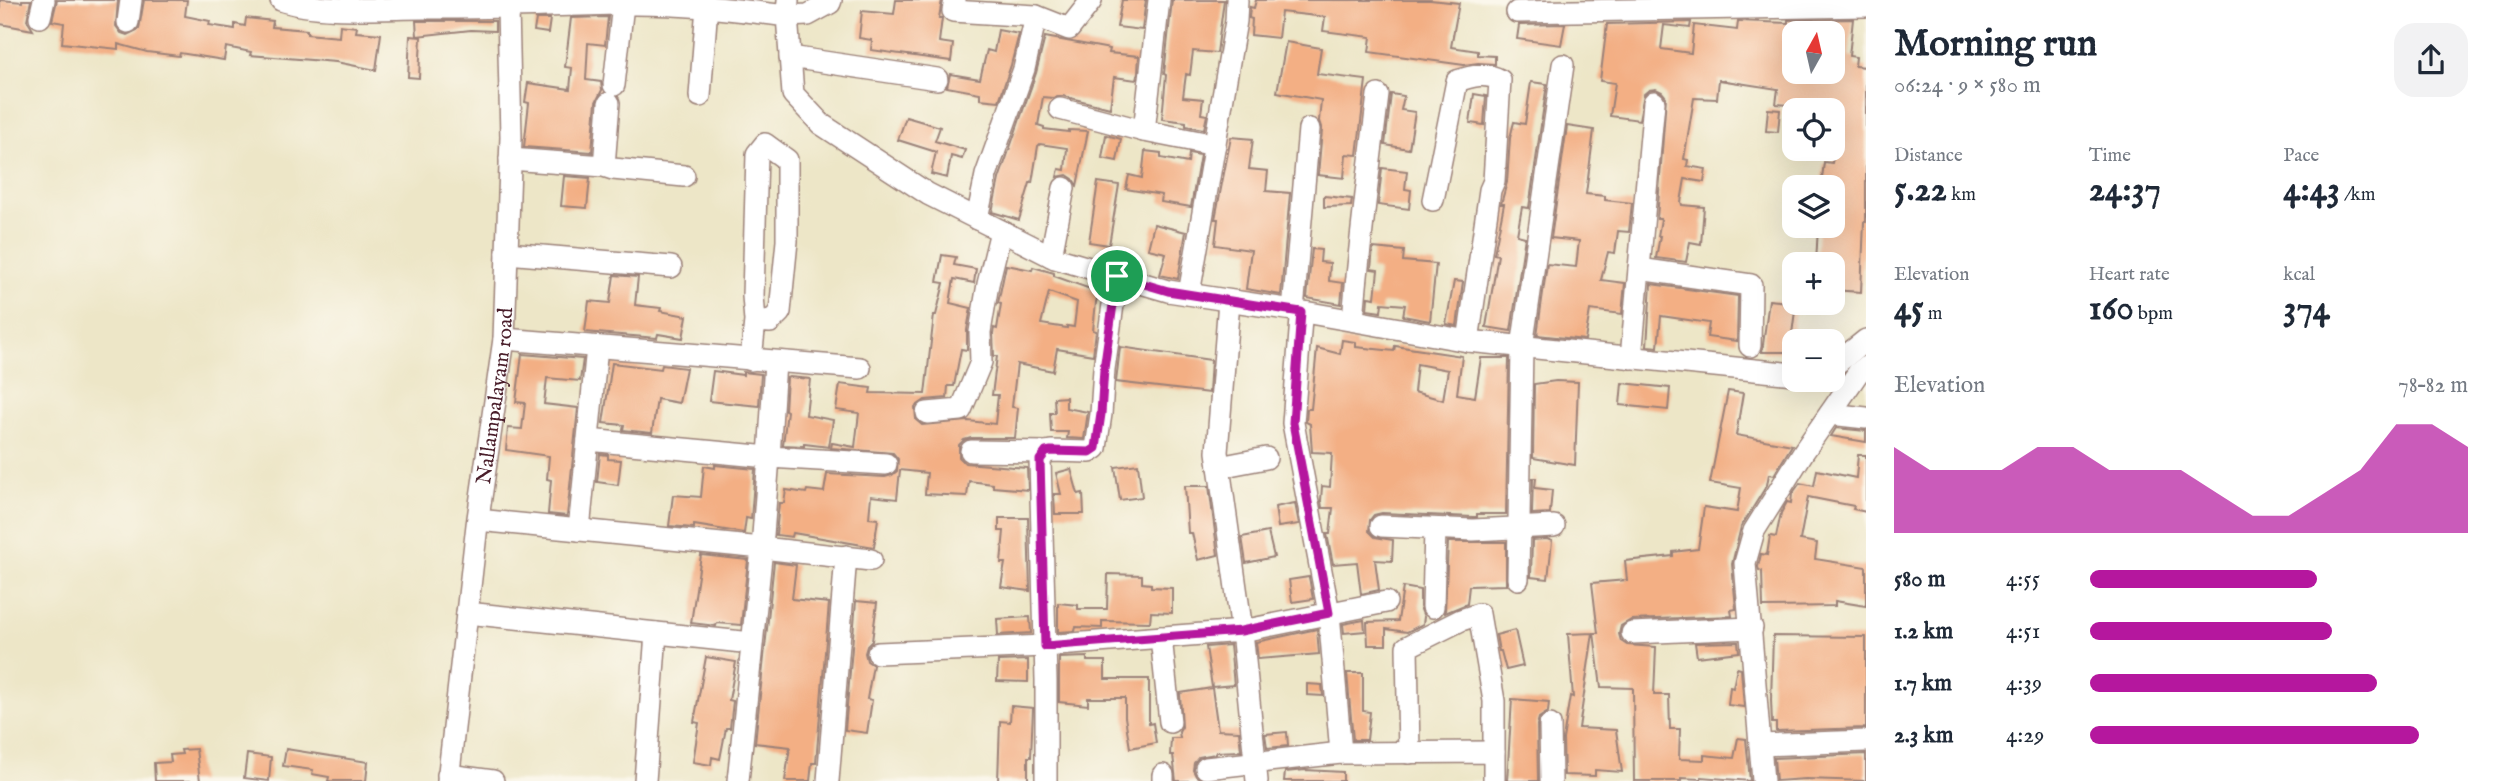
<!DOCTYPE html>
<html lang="en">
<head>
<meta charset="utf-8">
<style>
  body { margin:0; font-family:"IM FELL English",serif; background:#f2f2f3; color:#1f2937; height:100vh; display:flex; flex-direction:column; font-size:26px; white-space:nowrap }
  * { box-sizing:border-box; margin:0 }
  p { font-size:23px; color:#747a83 }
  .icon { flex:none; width:38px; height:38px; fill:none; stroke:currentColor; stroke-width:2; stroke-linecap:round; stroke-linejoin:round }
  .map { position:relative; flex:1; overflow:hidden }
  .drawer { display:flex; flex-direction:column; background:#fff; width:630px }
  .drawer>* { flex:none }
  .needle { width:46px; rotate:8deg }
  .buttons { position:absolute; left:1782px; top:21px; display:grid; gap:14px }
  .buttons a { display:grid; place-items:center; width:63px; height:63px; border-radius:14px; background:#fff; box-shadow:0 7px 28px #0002; font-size:35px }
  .pin { position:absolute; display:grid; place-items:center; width:60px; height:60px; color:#fff; margin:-30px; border:4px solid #fff; border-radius:50%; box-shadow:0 2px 7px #0007 }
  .round { display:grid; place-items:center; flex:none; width:74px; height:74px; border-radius:21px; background:#f2f2f3 }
  .headline { display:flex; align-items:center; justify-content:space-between; height:119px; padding:0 28px }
  h1 { font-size:38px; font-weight:800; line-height:52px }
  .figures { display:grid; grid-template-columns:repeat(3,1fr); gap:10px; height:119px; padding:7px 28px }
  .figures div { display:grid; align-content:center }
  .figures b { font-size:35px; font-weight:800 }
  .figures small { font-size:19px; font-weight:400 }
  .figures p { font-size:19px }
  .chart { height:196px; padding:14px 28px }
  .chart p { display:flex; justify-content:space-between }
  .chart svg { width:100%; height:126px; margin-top:7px; fill:#b5179e; opacity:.7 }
  ul { padding:0 28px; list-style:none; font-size:23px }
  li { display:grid; grid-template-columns:112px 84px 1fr; align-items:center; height:52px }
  li i { height:18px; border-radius:9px; background:#b5179e }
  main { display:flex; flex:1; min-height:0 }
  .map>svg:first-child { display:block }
  .building { fill:#f3af84; fill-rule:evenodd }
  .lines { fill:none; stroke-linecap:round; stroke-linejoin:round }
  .minor-casing { stroke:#9c8279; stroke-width:24 }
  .minor { stroke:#fff; stroke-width:21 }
  .route-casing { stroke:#fff; stroke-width:14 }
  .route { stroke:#b5179e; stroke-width:9 }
  .labels { text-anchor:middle; stroke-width:7; stroke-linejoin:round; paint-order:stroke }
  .street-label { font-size:21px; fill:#4a1f2b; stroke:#fbf7ec }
</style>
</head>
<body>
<main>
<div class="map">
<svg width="1866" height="781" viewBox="0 0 1866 781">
  <rect width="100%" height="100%" fill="#fbf7ec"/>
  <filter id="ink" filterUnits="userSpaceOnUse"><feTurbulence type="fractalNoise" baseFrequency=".0143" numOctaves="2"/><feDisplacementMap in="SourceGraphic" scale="14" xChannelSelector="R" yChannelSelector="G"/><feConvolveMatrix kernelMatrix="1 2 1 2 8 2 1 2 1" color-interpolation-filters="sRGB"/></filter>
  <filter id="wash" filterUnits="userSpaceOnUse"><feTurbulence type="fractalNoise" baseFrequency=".00686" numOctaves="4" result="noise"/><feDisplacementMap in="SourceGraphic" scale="28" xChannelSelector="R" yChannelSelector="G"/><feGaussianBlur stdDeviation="1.57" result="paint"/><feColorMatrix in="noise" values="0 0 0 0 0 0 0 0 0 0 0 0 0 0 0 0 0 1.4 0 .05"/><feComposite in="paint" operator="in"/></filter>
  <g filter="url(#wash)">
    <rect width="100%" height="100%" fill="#ede6c7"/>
    <g id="blocks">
      <path class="building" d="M0,0l22,2v-2h9l-4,20 6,10 -33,-6z
        M57,0h61l-2,26 5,7 6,2 12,-6 5,-29h43l-2,16 25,5 -1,4 26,4v-5l10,2 1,-8 27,3 -1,6 35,3v4l32,3 1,-12 17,2 -1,5 25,2 -5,36 -40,-8 -86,-7 1,-3 -25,-5 -2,13 -44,-7 -1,3 -32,-4 -29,-8v5l-56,-6 2,-20 -12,-2z
        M896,0h46l-3,18h3l-3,24 14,2 -2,17 -80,-11 1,-10 -13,-2 3,-27 32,3z
        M1122,0h24l-4,30 -25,-3z
        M1172,0h52l-7,53 -24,-2 -3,24 -4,-1 -3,23 20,2 -2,15 6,1 -3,14 -18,-3v-4l-24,-3 4,-44 -2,-1z
        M1256,0h174l29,3 -8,44 27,4v4l17,1v8l-17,-1 -14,2 -95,-13 2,-15 -48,-6 2,-14 -44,-5 -3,26 -27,-3 1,-16 -3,-1 1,-11 4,1z
        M608,17l-3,28 -17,-2 -2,37 15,2 1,8 -6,12 -4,50 -68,-5 5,-44 -4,-1 3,-19 42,6 2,-21 -7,-1 6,-49z
        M536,19h14l-2,14 -14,-2z
        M1853,19l-4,37 7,1 -1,9 11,1v155h-2l-3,70 -29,-2v-26h-16l2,-38h14v-39h-11l3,-25 8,1 5,-25h-5v-28h-13l1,-3 -29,-4 -1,2 -14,-1 2,-15 -59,-9 -2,19 -23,-1 -10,61 4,1 -1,6 19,3 -2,13 -19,-3 -4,23 1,3 22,2 -3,37 -11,-2 -4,20 -30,-4 4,-22h-2l3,-17h-4l9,-122 -4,-5 -6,-3 -7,1 -5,4 -5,26 -29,-4 5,-33 -15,-2 7,-57 84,-2 -1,6 -26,-3 -3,24 30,4 3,-28 43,5 1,-9 50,2v-3zM1794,33h38v39h-38v-4h-6z
        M416,21h79v10l-24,-1 -54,6z
        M1565,24l-4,21 -44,-6 2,-14z
        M998,30l21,4 -8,31 -12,36 -19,-2v-6l-33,-6 3,-13 30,5 7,-29 7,2z
        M410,36l11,1 -2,41 -11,-1z
        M1045,37l65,12 -1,4 30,3 -1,16 -2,8 -22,-3 -4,31 -47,-12 -10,2 -10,-1 -5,28 6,2v2l25,3v-2l19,1 -11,55 -4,-7 -6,-4 -10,2 2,-8 6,1 2,-22 -27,-4 -2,2 -6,37h-2l-11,37 -27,-8 7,-33 37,-106z
        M1286,42l35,6 -4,26 49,6 -9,75 -11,-1 -2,24 -26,-3 4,-45 -3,-9 2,-21 -44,-8z
        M1531,82l16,2 -18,124 -7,-1 -5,28 8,2 -14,94 -25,-4 12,-72 -4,-1 10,-50h-3l6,-22 3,-44 4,-16 11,2z
        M1391,94l13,2 -3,14 14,2 -6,37 -24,-4z
        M1474,94l12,2 -2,29 -14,-2z
        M1768,109l12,1 -2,22 -12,-1z
        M906,117l34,10 -5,14 30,9 -3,9 -11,-3 -4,22 -16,-4 5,-22 -38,-12z
        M1567,126l27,4 -8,64 19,2v4l27,3 -3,29 -11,-1 -3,22 -7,-1 -7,28 24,3 -3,31 -32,-4 -5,30 -48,-5 10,-71 29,3 3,-26 -28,-3z
        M1106,135l15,4 -4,22 -15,-3z
        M1231,137l22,2 -4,30 19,2 -2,20 24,2 -9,102 -35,-6 5,-39 -36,-5 3,-26h-3z
        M1145,151l16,2v5l27,5 1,-10 11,2 -9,52 -30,-5 1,-7 -36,-6 3,-14 13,3z
        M1382,168l25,3 -2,18 6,1 -2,19 -31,-4z
        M564,176l26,2 -3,30 -26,-2z
        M1098,182l21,3 -10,60 -20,-3z
        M1324,196l28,3 -1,7 -27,1z
        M1154,224l32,8 -8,47 -18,-4 6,-22 -18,-4z
        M1373,248l31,3 -1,10 33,3 -6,57 -27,-5 2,-11 -23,-2 -1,9 -14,-2 1,-13 7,1 3,-28 -7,-1z
        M1312,249l9,1 -1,12 10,1 -1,18 14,2 -2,21 -34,-6z
        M942,255l14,2 -2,8 22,4 -2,14 -20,-4 -4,24 21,5 -4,22v20l-6,-1 -7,37h-6l-1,12 -22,2 -10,7 1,13 6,5 46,-4 27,3 3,-29h-6l5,-39h-3l-1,-23 1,-5 3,1 4,-25 -3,-1 8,-38 26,5 1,-3 21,6v3l45,16 -3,10 -3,28 3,1 -3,24 -36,-6 -4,22 -36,-7 -5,43 6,1 -3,30h-44l-7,2 -5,5v12l6,6 62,5 1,22 -35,-3v-3l-24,-3 -2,15 -42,-2 2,-21 -27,-3 -3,29 -26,-3 -2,22 9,1 -4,28 -81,-14 -1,4 -16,-2 3,-32h5l2,-13 20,3 1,-3 17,2 3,-18 58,3 7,-2 5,-4 1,-12 -5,-6 -62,-5 1,-5 23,4 4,-34 -23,-3 4,-26 31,4 -1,5 55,1 9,-79h2l8,-32 -7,-1zM1049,292l28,10 -3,25 -7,-1v2l-26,-4z
        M614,275l24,2 -3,28 26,3 -1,3 27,5 -4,22 -25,-4 -1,4 -72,-6 4,-31 21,2z
        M1454,281l9,1 -6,44 -11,-2z
        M1651,284l87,12 -1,45 -30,-4 2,-14 -48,-7 -3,31 -11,-1z
        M1769,300l27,3 -4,31 2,18h-32z
        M1342,340l14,2v5l38,4 1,-5 67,10 -5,38 18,3 6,-39h28l-3,156h-29v3h-4l-91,-4 -8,2 -4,5 -1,11 6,6 18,3 -1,21 -17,-1 4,30 -18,4 -4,-32 -24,2 -6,-30h3l3,-26h-11l-1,-7 1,-15 8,1 2,-34 -20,-1 -2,-28 -4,-2 1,-13h4l6,-61 23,6zM1417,364l31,6 -5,30 -29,-8z
        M1120,347l91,13 -2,33 -93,-11z
        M522,354l61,5 -3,22 -33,-3 -3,26 34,4 -11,108 -19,-2 3,-34 -4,-1 2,-23 -43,-6 2,-22 14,1 3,-26 -9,-1z
        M612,363l49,6 1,-4 24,3 -7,35 -22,-4 -5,34 -29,-3 1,-5 -21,-2z
        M713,371l30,4v-3l18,2 -2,32 -50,-5z
        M789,377l21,2 -4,36 27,5 -4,27 -25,-3v2l-21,-1 4,-34 -2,-1 2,-32z
        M1556,381l22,1 -3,83 -42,-7 1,-74z
        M1622,383l48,5 -2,22 -48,-5z
        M1728,391l15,2 -7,42 56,10 -18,30 -5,-1 -2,11 -26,42 -9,37 4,45 -5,1 1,6 -101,4 -10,6 -2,8 2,7 6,4 29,2 -2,48h15l1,34h10l-1,30 25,1v-5l30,3 4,-20 8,1 4,42 -49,-4v2l-20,-1v3h-47l-1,-93 -32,-1 -7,-54h4l-6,-50 35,-3 -2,-19 48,-5v-4l25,-3 6,-42 33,5 4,-24 -31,-5z
        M1066,397v11l22,4 -4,27 -17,-1 1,-6h-17l-1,-19h5l-1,-15z
        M1836,428l30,3v11l-35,-6z
        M600,454l8,1v4l13,1 -3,25 -21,-3z
        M1858,455h8v57l-13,-3 1,-3 -46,-9 -8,43 17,3 -2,16 51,8v39l-31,-5v5l-72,1 -1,-36 -3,-1 -1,-3 3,-13 6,1 3,-19 6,1 5,-24 6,-11 4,1 1,-9 8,-11 14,3 3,-16 39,8z
        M1138,464l4,33 -22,3 -5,-33z
        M715,465l40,4 -4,50 -5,-1 -2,15 -50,-8v3l-25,-2 4,-31 28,2 3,-31 11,2z
        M1071,469l7,25 5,-1 1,21h-29l-1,-20h7l-5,-21z
        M1533,478h3l-1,10 17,2 -2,23 -18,1z
        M1185,486h24l9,69 -20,5 -6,-27h-4z
        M1295,503l4,21 -21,3 -3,-20z
        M999,518h29l2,73 -29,-4 4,-24h-4l3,-32h-5z
        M1268,532l6,25 -28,6 -4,-26z
        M1547,539l5,2 -4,38 -17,-2 1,-37z
        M1448,542h58v43l-37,1 -2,18 -22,9z
        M701,555l47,5 -7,65 -24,-2 -1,3 -25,-3z
        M774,562l22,3 -4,34 37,4 -13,160h-4l-2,18h-25l5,-34 -35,-4z
        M1108,574l34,1v8l9,1v3l21,1v25l-21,-1 -1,10 -48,-1v7l-26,-1 -1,4 -17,1v-29l20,2v4h29z
        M1309,577l4,22 -21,3 -3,-22z
        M1403,587l17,3v17l4,10 -1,7 -16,8 -21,-3v16h-18l-1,-23 31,-1z
        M856,601l21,2 -5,38 -5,5 -2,7 2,8 6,4 -6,34 5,1 -5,33 -22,-3z
        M1030,617l1,16 -33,2 -1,-16z
        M1364,620l1,11 -21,2 -1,-9z
        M1317,629l2,25 -61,5 -2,-17z
        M1515,630l8,36 -17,4 -5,-19h-2l-3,-16z
        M1593,633l-14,95 37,2 6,42 -27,-2v6l-31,-1 -1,-36 7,-43 3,1 -5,-63z
        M1773,636l93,1v91l-90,3v-8h-4l-1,-23z
        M1738,642l1,10 -42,5 -2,-14z
        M1230,645l4,40 -22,2 -6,-40z
        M706,657l30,5 -7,38 4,1 -3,27h-4l-6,31 -8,-2 -1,8 -18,-3 6,-39 -5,-1z
        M1087,657v4h18v18h44v45l4,-1 3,20 -26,5 -5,-31v-19h-37v7l-29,-3v-44z
        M1028,660v22l-31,-1 1,-20z
        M1737,668l4,1 3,38 -16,-2 2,-18 3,1z
        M1347,673h16v38l7,1 -3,28h-14z
        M1307,684l15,1 1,11 -16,-1z
        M1212,688l6,42 21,1 2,20 -25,1 -1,2 -16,3 -5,6 -1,7 3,6 8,5h-28l-3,-26h-3l1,-17h9l-1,-6 3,-5 -2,-34z
        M1512,699l37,3 -1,10 -9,6 -2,7 1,56h-31z
        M1011,706l22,2 -2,49h-3v24h-30l2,-60 10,1z
        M1287,732l1,14 -21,2 -2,-14z
        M196,749l4,32h-45l-1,-18 17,-1 -1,-7 12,-1 -1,-4z
        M286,749l82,13 -2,19h-38l1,-4 -17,-3 1,-4 -30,-4z
        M247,754l24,3 -2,24 -25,-3z
        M1866,754v27l-60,-2 -30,2 -2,-23z
        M1305,770l38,2v9h-59l1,-9z"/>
    </g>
  </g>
  <g filter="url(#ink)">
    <use href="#blocks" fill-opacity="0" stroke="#9c8279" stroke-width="2"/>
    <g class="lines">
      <defs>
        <g id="minor">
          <path d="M281,0c37,13 102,8 143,8 66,1 132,-3 198,-4 56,-1 110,5 165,12l6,78 28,30 107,70 127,64 113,33 125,19 175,31 326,33"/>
          <path d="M788,0l-1,16 21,-1 22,-12 1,-3"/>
          <path d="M955,0l-2,11 83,5 33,13 22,-28"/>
          <path d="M1517,12l349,-6"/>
          <path d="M40,17l4,-17"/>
          <path d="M128,22l3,-22"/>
          <path d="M790,57l147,22"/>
          <path d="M614,85l9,-81"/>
          <path d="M700,96l7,-90"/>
          <path d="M1060,109l84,22 15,-131"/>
          <path d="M1309,129l-16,181 8,2v7l-8,104 36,190 12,140"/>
          <path d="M1144,131l71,14"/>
          <path d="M510,159l94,7 9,3 71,7"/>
          <path d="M604,166l5,-63"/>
          <path d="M1433,200l24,-119c15,-5 29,-9 43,-1l-6,101 -4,9 -22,151"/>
          <path d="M977,219l9,-44 38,-106 12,-53"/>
          <path d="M507,253l164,14"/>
          <path d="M1051,256l13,-68"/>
          <path d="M1639,269l112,16 -1,61"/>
          <path d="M1189,294l47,-273 1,-21"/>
          <path d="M1229,301l-12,151 25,179 144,-29"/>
          <path d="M1353,320c6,-75 16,-150 25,-225"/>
          <path d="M504,339l356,29"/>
          <path d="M1631,358l23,-256"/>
          <path d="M751,360l4,-39 -2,-25 4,-142 8,-10 22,16v81l-7,71 -10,10 -15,-1"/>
          <path d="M775,362l-6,95 117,7"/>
          <path d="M1832,367l34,-27"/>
          <path d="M927,413l34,-3 20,-48 -1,-30 8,-48 13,-53"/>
          <path d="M1830,414l36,4"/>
          <path d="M588,440l181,17 -7,91 109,12"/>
          <path d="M971,451l75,1"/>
          <path d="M1219,467l47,-9"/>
          <path d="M478,520l284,28 -24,233"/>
          <path d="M1381,526l92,4 81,-4"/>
          <path d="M579,530l18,-183"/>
          <path d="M1518,579l4,-232 41,-282"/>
          <path d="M1433,607l2,-78"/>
          <path d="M467,613l285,30"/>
          <path d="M1632,633l120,-5"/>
          <path d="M1161,637l9,85"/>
          <path d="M878,653l167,-7 197,-15 15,150"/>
          <path d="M1550,725l1,56"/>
          <path d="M1760,745l106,-4"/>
          <path d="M1409,753l-2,-106 54,-27 18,-6 15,87v51"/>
          <path d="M1206,768l135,-15 153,-1v29"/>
          <path d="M448,775l45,6"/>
          <path d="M1163,775v6"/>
          <path id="s1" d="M448,781l29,-256 27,-186 7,-202 -3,-128"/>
          <path d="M645,781l11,-148"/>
          <path d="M828,781l18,-225"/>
          <path d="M1046,781v-101l-6,-220 6,-8 5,-1 39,1 6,-4 5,-34 3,-45 13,-93"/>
          <path d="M1763,781l-18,-218 9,-32 50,-80 54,-78 8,-6"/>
        </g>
      </defs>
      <use href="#minor" class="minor-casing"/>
      <use href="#minor" class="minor"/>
    </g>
  </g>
  <g class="lines" filter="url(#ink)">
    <defs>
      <path id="route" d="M1117,276l51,15 133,21 -8,111 36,190 -88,18 -196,15 -5,-186 6,-8 5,-1 39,1 6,-4 5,-34 3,-45z"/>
    </defs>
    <use href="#route" class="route-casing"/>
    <use href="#route" class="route"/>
  </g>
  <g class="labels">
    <g class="street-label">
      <text dy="7" stroke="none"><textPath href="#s1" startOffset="388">Nallampalayam road</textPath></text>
    </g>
  </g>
</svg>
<div class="buttons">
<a><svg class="needle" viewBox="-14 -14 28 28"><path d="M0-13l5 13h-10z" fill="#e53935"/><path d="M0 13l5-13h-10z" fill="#747a83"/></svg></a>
<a><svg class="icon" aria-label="locate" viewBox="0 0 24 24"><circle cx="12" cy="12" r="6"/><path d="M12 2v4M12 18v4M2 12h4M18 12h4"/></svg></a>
<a><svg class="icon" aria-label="layers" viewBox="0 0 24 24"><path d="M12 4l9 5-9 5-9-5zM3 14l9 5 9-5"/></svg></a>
<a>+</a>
<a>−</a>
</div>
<div class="pin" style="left:1117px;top:276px;background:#1e9e55"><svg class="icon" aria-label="arrive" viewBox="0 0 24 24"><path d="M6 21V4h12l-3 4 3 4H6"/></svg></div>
</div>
<section class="drawer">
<div class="headline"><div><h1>Morning run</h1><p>06:24 · 9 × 580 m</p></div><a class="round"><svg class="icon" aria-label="share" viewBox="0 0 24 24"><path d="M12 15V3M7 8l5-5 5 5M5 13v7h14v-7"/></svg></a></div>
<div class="figures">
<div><p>Distance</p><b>5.22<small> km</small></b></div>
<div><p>Time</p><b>24:37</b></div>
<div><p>Pace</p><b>4:43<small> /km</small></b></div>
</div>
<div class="figures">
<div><p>Elevation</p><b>45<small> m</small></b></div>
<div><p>Heart rate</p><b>160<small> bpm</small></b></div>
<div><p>kcal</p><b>374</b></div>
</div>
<div class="chart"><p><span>Elevation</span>78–82 m</p>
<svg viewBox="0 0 160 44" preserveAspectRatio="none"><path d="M0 44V14L10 22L20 22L30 22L40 14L50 14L60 22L70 22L80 22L90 30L100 38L110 38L120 30L130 22L140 6L150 6L160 14V44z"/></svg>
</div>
<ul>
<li><b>580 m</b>4:55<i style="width:60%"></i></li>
<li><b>1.2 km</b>4:51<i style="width:64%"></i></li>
<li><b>1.7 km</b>4:39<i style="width:76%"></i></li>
<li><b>2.3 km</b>4:29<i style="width:87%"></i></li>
</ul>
</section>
</main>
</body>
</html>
